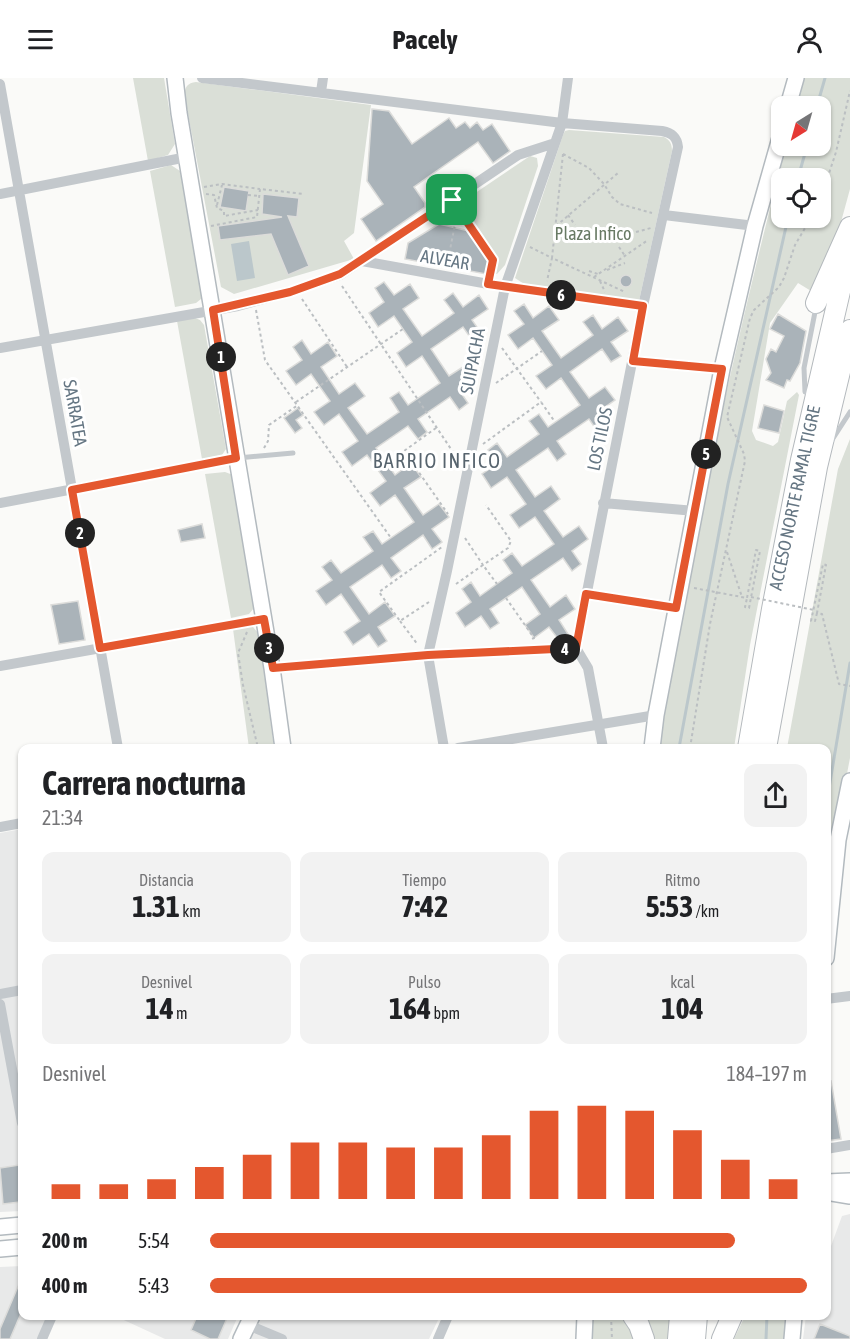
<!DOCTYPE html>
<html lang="es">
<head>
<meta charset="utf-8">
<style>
  body { margin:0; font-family:"Asap Condensed",sans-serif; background:#f2f2f2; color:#202124; height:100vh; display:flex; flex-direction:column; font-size:22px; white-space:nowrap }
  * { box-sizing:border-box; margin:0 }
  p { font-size:20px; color:#757577 }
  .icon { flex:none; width:33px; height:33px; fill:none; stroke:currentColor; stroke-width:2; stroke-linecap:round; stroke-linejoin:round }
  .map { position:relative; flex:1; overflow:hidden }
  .side { position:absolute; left:18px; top:666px; width:813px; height:576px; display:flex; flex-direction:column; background:#fff; border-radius:12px; box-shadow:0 2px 4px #0004 }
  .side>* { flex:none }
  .needle { width:39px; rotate:217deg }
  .fabs { position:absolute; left:771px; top:18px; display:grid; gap:12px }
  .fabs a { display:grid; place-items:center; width:60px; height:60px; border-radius:12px; background:#fff; box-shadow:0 2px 4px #0004; font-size:30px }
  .pin { position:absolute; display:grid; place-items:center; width:51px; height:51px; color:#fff; margin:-26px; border-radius:12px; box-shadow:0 3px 9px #0006 }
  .km { position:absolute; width:30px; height:30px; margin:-15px; border-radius:50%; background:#222; color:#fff; font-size:16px; line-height:30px; text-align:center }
  .round { display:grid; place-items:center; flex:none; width:63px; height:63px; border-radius:12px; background:#f2f2f2 }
  .overview { display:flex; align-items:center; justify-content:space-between; height:102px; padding:0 24px }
  h1 { font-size:33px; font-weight:700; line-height:45px }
  .stats { display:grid; grid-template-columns:repeat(3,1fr); gap:9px; height:102px; padding:6px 24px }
  .stats div { display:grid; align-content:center; border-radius:12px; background:#f2f2f2; text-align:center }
  .stats b { font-size:30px; font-weight:700 }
  .stats small { font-size:16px; font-weight:400 }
  .stats p { font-size:16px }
  .chart { height:168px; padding:12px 24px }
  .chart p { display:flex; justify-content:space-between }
  .chart svg { width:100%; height:108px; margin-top:6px; stroke:#e4572e; stroke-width:6 }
  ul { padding:0 24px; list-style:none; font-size:20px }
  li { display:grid; grid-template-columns:96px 72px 1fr; align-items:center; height:45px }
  li i { height:15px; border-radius:8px; background:#e4572e }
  header { display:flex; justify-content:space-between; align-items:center; height:78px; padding:0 24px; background:#fff; font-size:27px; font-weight:700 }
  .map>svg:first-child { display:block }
  .built { fill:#e8e9e9 }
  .green { fill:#dadfd7; fill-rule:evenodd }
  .water { fill:#bbc7cb }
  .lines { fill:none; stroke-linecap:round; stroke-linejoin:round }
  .stream { stroke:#bbc7cb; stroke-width:3 }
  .building { fill:#aab3b9; stroke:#dcdcda; stroke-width:1.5 }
  .secondary-casing { stroke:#b3babf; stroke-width:18 }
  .highway-casing { stroke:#b4b9bd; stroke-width:22 }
  .path { stroke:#bbbfc2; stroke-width:2; stroke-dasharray:3 3; stroke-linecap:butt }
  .lane { stroke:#c3c8cc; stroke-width:5 }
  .street { stroke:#c3c8cc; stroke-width:10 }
  .secondary { stroke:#fff; stroke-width:15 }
  .highway { stroke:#fff; stroke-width:20 }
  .path-bridge { stroke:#bbbfc2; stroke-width:2; stroke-dasharray:3 3; stroke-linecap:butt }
  .route-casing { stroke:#fff; stroke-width:12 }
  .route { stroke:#e4572e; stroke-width:8 }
  .labels { text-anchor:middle; stroke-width:6; stroke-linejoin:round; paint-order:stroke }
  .park-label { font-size:18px; fill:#687a64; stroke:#fff }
  .street-label { font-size:18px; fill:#657683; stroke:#fff }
  .neighbourhood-label { font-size:20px; letter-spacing:1.5px; fill:#57646e; stroke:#fff }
</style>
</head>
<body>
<header><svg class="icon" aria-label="menu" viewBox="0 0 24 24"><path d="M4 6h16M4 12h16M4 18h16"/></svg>Pacely<svg class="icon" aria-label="person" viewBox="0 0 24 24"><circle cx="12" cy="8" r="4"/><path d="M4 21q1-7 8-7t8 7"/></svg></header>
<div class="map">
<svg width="850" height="1261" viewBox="0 0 850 1261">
  <rect width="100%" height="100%" fill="#fafaf8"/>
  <path class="built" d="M22,751v382l-22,1v-379z
    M850,1136v125h-47l3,-23h20l1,-59 15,-41z
    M22,1188v50h27l-11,23h-38v-72z
    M115,1238h123l-10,23h-63z
    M261,1238h179l-11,23h-179z"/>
  <path class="green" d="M133,0h31l11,66 -7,11 -20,6z
    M803,0h47v111l-12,44 -22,61 -18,-11 -28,40 -18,108 4,9 17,6 5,-4 9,-41 10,-9 2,3 -49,250 -16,103h-74c10,-81 26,-162 42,-242 25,-121 53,-241 84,-360h34v-40h-24zM782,100h38v40h-38z
    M196,4l175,23 -17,128 -10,8 10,18 -120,35 -13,-7 -36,-189c-1,-9 1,-15 11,-16z
    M569,52l95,7c6,3 8,7 8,14l-33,150 -112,-15 -12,-8 48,-143 2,-4z
    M530,78l7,2 1,8 -33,99 -8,9h-11l2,-15 -26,-38 2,-4 -8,-11z
    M171,87l9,6 22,123 -1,5 -5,4 -21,4 -25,-136z
    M195,240l5,2 4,5 22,124 -4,6 -20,4 -25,-138z
    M850,361v319l-16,83 -7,84 -1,-177h-39l51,-279z
    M225,394l8,3 21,133 -5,6 -18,4 -26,-144z
    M249,549h4l6,7 15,114h-25l-16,-119z
    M592,1238h37l10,23h-48z
    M641,1238h29l-2,23h-19z
    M745,1238h43v23h-54z"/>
  <path class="water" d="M249,163l6,37 -18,3 -6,-37z"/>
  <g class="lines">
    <path class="stream" d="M817,28l8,-28
      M798,100l9,-32
      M679,670l49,-264 60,-266
      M826,728l24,-143
      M766,1261l1,-23"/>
  </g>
  <path class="building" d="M372,31l17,2 23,33 37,-26 7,10 9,-6 5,6 7,-6 6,8 9,-6 18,27 -17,12 -15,-21 -64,45 11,16v4l-49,34 -15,-22 22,-15 -16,-23z
    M224,109l25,4 -3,20 -26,-4z
    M263,116l36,4 -2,19 -9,-1 21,50 -21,9 -17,-41 -51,6 -2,-14 64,-9 -20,-3z
    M439,146l30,7 20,29 -3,14 -81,-15 3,-16z
    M620 203a6 6 0 1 1 12 0a6 6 0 1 1-12 0Z
    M384,204l10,13 16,-11 9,14 -16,11 19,27 32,-23 -10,-13 9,-7 10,14 16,-12 9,14 -16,11 9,13 -9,7 -9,-13 -32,22 18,27 17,-11 9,13 -16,12 9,13 -9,7 -9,-13 -32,22 9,13 -9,7 -10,-13 -32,22 19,27 16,-12 10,14 -17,11 19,27 16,-11 10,13 -17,12 10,13 -10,7 -9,-14 -32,23 10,13 -10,7 -9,-13 -32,22 19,27 16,-12 10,14 -17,11 9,14 -9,6 -9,-13 -16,11 -9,-13 16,-11 -19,-27 -15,11 -10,-14 16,-11 -10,-13 9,-7 10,13 32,-22 -10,-14 10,-6 9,13 32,-22 -19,-27 -15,11 -10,-13 16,-12 -19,-26 -15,11 -10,-14 16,-11 -19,-27 -15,11 -10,-13 16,-11 -19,-27 -15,11 -10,-14 16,-11 -9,-13 9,-7 9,14 17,-12 9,14 -16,11 18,27 16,-11 10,13 -17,12 19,26 32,-22 -9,-14 9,-6 9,13 32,-22 -18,-27 -16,11 -9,-14 15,-11 -18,-26 -16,11 -9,-14 15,-11 -9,-14z
    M524,226l9,14 16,-12 10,14 -17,11 19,27 32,-23 -10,-13 10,-7 9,14 16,-12 10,14 -17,11 10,14 -10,6 -9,-13 -32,23 19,26 16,-11 10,13 -17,12 10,13 -10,7 -9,-13 -32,22 9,13 -9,7 -9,-13 -32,22 19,27 16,-11 9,13 -16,12 19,26 16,-11 9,13 -16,12 9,13 -9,7 -9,-13 -32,22 19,27 16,-12 9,14 -16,11 9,14 -9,6 -10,-13 -15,11 -9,-13 15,-11 -18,-27 -32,22 9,14 -9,6 -9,-13 -16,11 -9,-14 15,-11 -9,-13 9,-7 9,14 32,-23 -9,-13 9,-7 10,13 32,-22 -19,-27 -16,11 -9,-13 16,-11 -19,-27 -16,11 -9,-14 16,-11 -10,-13 9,-7 10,14 32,-23 -10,-13 10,-7 9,13 32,-22 -19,-27 -15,11 -10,-13 16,-11 -19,-27 -15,11 -10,-14 16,-11 -10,-13z
    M778,236l28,17 -6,32 -10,18 -3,-1 -3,8 -18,-8 5,-7 -5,-14 5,-10 5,3 8,-16 -14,-7z
    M764,327l20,6 -5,22 -21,-5z
    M298,330l5,7 -7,5 6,8 -7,5 -11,-15z
    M202,446l3,14 -24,4 -3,-12z
    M78,523l7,39 -26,4 -8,-39z
    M831,1003l10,58 -15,2v-59z
    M19,1087l3,34 -2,3 -17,2 -3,-36z
    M22,1199v34l-12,28h-10v-10z
    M197,1238h31l-10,23h-8l-19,-9z
    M820,1246l30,12v3h-36z"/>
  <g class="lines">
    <defs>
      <path id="secondary" d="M175,0l4,35 93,555 11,80
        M788,28l8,-28
        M652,670l4,-33 66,-346 33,-143 27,-95
        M826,880l12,-118 12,-59
        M826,1104l24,-1
        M826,1114l24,4
        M0,1149l22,-2
        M0,1171l22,-2
        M241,1261l11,-23
        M584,1261l1,-23
        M792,1261l2,-23"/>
      <path id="highway" d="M816,225l34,-76
        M748,670l24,-139 29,-149 49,-212
        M766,670l51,-281 33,-137
        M633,1238l6,9 5,14
        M678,1261l2,-23
        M695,1261l2,-23
        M722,1261l10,-23"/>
    </defs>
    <use href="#secondary" class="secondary-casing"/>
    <use href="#highway" class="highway-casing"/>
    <path class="path" d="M563,76l-11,104 73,34
      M563,76l26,14 15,16 8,13 8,7 32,9
      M204,109l18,-3 38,5
      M206,116l8,1 3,13 7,3v5l34,-6
      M248,117l11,1
      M820,123l16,-49 14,-61
      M217,127l5,-20
      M458,131l35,51 -3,16
      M568,137l7,10
      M211,148l46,-9 3,-28 44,5
      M556,148l62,-53
      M636,154l15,-4
      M530,169l22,11 -5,23
      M619,169l6,9
      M447,187l11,-56
      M607,192l18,-7
      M589,193l9,3
      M594,199l54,-37
      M600,203l5,11
      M342,208l117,175
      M302,221l45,68
      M256,232l9,50 126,178
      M502,270l39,54
      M496,305l46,-32
      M296,324l107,-73
      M436,350l-32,23 44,63
      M483,366l58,-42 14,20
      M264,370l4,-7 1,-16 29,-20
      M465,460l18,27 25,-17 3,-7 -25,-36
      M727,474l15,45
      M456,506l27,-19 14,19
      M694,510l53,10 9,-48 4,1 -11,57 -4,-1 2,-9
      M506,520l28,40 -2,1
      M429,524l-29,19 -21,-29 63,-45
      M817,535l-2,8h-4l12,-57 3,1 -9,48 5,1 17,70 11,2
      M400,543l18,24
      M247,554l-9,21 5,32 15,63
      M690,670l20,-124 35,-163 -1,-7 -17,-37 23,-99 4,-8 25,-23 5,-9 11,-33 16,-27
      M611,1238l1,23"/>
    <path class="lane" d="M805,314l-1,-24 12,-61
      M832,362l18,-28
      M238,380l55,-5"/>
    <path class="street" d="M202,0l360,45 100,8c10,2 15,6 16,16l-35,159 -67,342 12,20 15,80
      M0,6l118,664
      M321,14l2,-14
      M0,116l187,-37
      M664,137l91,11
      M362,183l143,26 138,19
      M0,270l238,-42 51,-14 51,-17 178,-120 37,-12
      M633,283l89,8
      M0,425l236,-45
      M603,425l92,8
      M586,516l90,14
      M0,588l264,-47
      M272,590l156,-13 148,-7
      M444,670l-16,-93 19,-84 58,-284 57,-164 6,-45
      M458,670l198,-33
      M0,749l22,-4
      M0,916l22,-4
      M826,921l24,-3
      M0,926l22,119
      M826,1071l24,-4
      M248,1247l34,14
      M42,1261l10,-23
      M438,1261l10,-23"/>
    <use href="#secondary" class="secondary"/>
    <use href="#highway" class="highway"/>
    <path class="path-bridge" d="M751,519l63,13"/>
  </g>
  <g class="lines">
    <defs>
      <path id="route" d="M452,122l41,60 -5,24 155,22 -10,55 89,8 -46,239 -90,-14 -10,54 -148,7 -155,13 -9,-49 -164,29 -28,-158 164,-32 -23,-148 77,-18 50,-18z"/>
    </defs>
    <use href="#route" class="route-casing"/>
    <use href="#route" class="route"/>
  </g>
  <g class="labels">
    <g class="park-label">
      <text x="593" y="162">Plaza Infico</text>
    </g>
    <g class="street-label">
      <text transform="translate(445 182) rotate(10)" y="6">ALVEAR</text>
      <text transform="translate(473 283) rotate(-79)" y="6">SUIPACHA</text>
      <text transform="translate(75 335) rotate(80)" y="6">SARRATEA</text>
      <text transform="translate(600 361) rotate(-78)" y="6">LOS TILOS</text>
      <text transform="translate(795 420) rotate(-78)" y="6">ACCESO NORTE RAMAL TIGRE</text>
    </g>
    <g class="neighbourhood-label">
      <text x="437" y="390">BARRIO INFICO</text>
    </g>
  </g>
</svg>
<div class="fabs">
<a><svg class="needle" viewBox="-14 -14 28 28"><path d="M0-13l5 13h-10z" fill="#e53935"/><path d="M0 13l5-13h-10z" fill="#757577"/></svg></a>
<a><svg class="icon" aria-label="locate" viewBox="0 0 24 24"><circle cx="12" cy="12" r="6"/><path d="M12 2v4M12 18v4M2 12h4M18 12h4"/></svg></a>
</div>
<div class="pin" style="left:452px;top:122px;background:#1e9e55"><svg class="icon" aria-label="arrive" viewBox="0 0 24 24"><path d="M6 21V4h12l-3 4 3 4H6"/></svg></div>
<b class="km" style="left:221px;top:279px">1</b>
<b class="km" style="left:80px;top:455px">2</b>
<b class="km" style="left:269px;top:570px">3</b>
<b class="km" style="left:565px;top:571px">4</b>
<b class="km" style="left:706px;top:376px">5</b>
<b class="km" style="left:561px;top:217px">6</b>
<section class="side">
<div class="overview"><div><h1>Carrera nocturna</h1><p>21:34</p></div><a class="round"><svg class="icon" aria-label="share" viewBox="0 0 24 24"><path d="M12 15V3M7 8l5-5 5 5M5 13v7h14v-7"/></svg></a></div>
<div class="stats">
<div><p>Distancia</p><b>1.31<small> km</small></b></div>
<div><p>Tiempo</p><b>7:42</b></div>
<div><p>Ritmo</p><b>5:53<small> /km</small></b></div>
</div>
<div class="stats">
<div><p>Desnivel</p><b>14<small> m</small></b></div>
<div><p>Pulso</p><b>164<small> bpm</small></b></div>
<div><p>kcal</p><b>104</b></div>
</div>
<div class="chart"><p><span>Desnivel</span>184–197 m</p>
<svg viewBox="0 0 160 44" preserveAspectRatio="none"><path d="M5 44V38M15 44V38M25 44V36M35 44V31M45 44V26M55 44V21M65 44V21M75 44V23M85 44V23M95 44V18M105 44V8M115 44V6M125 44V8M135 44V16M145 44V28M155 44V36"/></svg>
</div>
<ul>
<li><b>200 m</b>5:54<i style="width:88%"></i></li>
<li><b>400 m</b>5:43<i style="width:100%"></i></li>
</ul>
</section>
</div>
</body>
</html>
